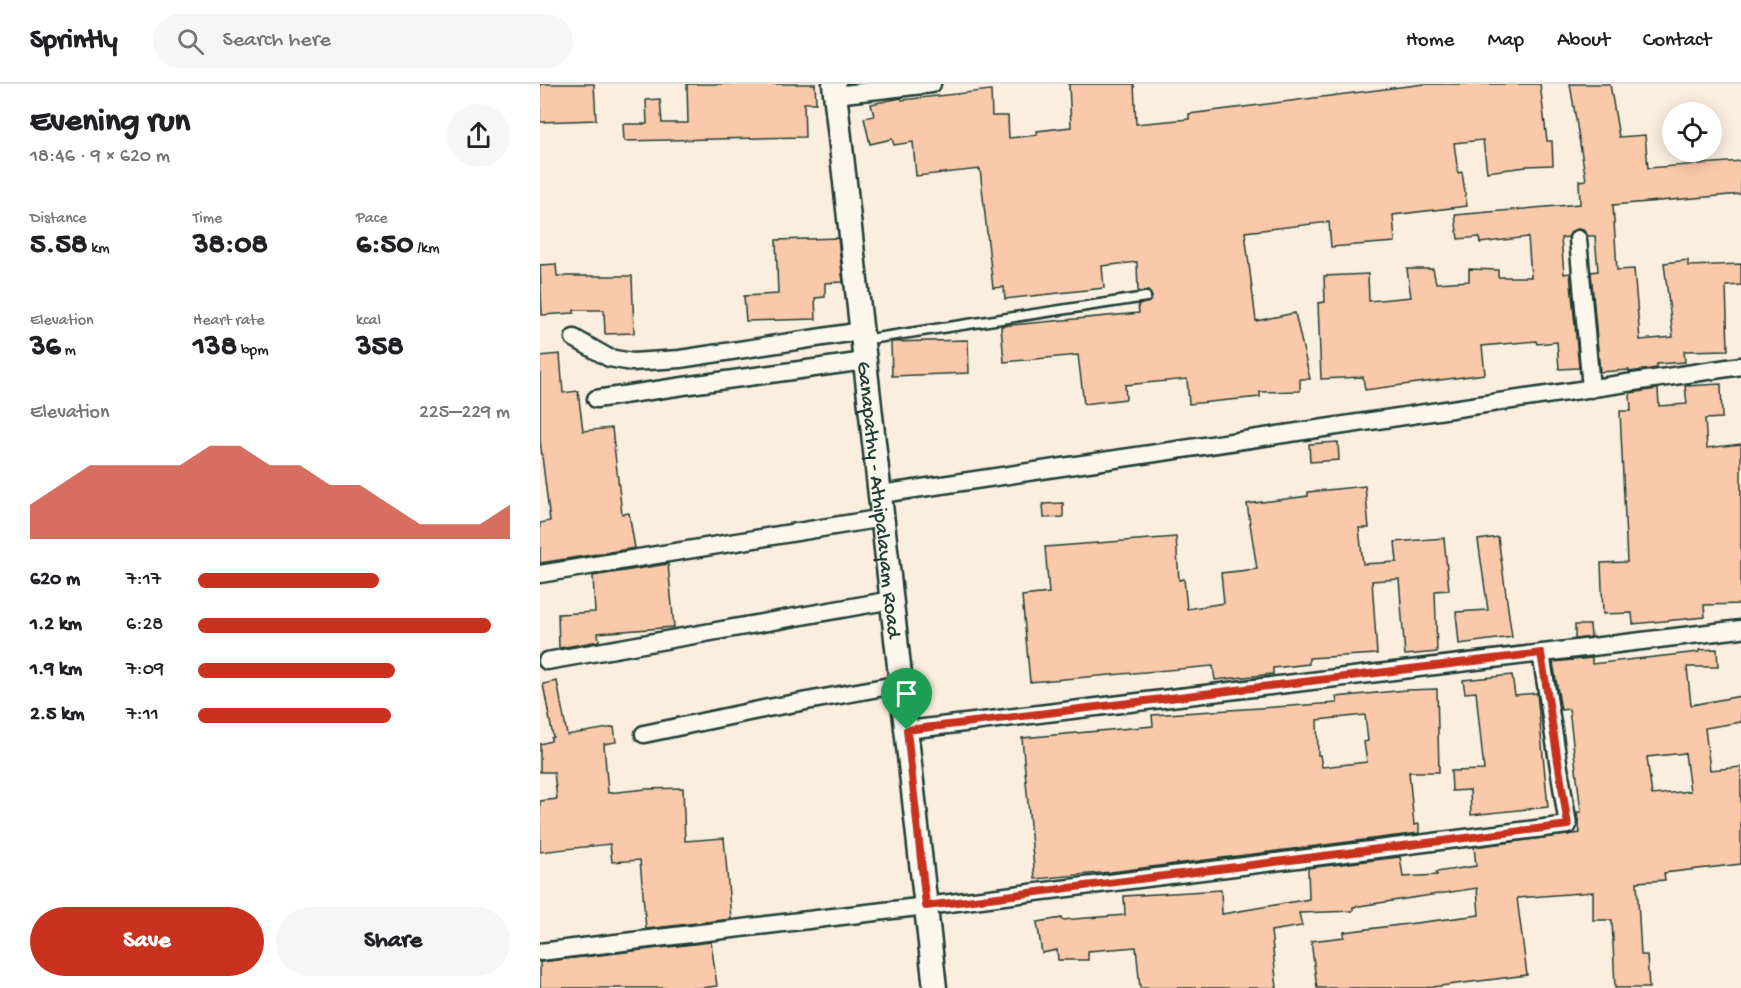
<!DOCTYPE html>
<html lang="en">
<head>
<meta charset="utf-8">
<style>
  body { margin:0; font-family:"Gochi Hand",sans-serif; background:#f6f6f6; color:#202124; height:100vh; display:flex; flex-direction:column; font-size:22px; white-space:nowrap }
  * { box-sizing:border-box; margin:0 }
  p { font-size:20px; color:#757577 }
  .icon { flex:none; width:33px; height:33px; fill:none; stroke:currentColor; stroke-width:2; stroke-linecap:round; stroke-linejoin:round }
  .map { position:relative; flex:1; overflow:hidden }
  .sheet { display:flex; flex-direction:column; background:#fff; width:540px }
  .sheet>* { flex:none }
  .tools { position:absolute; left:1122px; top:18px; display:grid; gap:12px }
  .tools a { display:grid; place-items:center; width:60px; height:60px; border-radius:50%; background:#fff; box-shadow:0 3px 15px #0003; font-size:30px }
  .pin { position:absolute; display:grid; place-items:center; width:51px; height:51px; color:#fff; margin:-62px -26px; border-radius:50% 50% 50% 0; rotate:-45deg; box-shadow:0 0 6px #0007 }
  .pin .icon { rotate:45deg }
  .round { display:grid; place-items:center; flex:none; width:63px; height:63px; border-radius:32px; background:#f6f6f6 }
  .headline { display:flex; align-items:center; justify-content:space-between; height:102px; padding:0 30px }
  h1 { font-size:33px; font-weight:800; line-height:45px }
  .stats { display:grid; grid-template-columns:repeat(3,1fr); gap:9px; height:102px; padding:6px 30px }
  .stats div { display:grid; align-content:center }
  .stats b { font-size:30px; font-weight:800 }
  .stats small { font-size:16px; font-weight:400 }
  .stats p { font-size:16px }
  .chart { height:168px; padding:12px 30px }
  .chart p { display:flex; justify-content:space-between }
  .chart svg { width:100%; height:108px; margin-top:6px; fill:#c8321e; opacity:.7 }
  .action { display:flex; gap:12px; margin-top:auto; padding:12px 30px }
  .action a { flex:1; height:69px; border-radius:36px; background:#c8321e; color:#fff; font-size:24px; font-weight:800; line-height:69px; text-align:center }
  .action a+a { background:#f6f6f6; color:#202124 }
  ul { padding:0 30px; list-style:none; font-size:20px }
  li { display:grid; grid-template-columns:96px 72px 1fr; align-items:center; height:45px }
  li i { height:15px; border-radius:8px; background:#c8321e }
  header { display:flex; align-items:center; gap:36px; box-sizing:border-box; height:84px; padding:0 30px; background:#fff; border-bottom:2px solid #e0e0e0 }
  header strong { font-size:28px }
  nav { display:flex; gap:33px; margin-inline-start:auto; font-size:21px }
  .search { width:420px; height:54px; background:#f6f6f6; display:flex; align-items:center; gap:15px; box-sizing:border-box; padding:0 21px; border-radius:33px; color:#757577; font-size:22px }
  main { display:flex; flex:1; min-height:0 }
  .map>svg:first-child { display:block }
  .building { fill:#fac9a9; stroke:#1f3d34; stroke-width:1.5; fill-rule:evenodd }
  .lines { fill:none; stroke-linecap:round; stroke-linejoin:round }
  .service-casing { stroke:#1f3d34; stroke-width:13 }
  .minor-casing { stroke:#1f3d34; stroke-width:21 }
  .secondary-casing { stroke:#1f3d34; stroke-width:27 }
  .service { stroke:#fbf7ec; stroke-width:8 }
  .minor { stroke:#fbf7ec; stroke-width:16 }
  .secondary { stroke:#fbf7ec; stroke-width:22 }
  .route-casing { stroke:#fff; stroke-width:12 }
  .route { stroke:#c8321e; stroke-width:8 }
  .labels { text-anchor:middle; stroke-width:4.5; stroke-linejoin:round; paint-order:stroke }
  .street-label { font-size:21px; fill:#1f3d34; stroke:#fbf7ec }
</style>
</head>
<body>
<header>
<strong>Sprintly</strong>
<div class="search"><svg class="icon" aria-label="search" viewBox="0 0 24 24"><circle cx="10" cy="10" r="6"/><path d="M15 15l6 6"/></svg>Search here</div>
<nav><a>Home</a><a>Map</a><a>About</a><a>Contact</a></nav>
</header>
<main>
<section class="sheet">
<div class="headline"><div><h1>Evening run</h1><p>18:46 · 9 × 620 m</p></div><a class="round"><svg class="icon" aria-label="share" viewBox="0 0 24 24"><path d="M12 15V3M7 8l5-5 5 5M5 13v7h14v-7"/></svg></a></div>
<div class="stats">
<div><p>Distance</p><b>5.58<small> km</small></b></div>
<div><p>Time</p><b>38:08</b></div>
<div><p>Pace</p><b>6:50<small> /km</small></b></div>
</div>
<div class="stats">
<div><p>Elevation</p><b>36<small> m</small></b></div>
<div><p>Heart rate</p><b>138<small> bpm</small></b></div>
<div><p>kcal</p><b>358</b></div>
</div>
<div class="chart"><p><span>Elevation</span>225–229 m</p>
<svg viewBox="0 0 160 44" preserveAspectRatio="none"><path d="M0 44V30L10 22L20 14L30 14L40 14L50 14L60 6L70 6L80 14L90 14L100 22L110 22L120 30L130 38L140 38L150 38L160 30V44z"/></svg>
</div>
<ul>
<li><b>620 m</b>7:17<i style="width:58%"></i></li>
<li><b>1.2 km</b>6:28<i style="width:94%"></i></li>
<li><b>1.9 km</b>7:09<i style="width:63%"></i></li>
<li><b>2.5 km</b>7:11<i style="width:62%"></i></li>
</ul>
<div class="action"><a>Save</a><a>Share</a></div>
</section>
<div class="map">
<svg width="1201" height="904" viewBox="0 0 1201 904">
  <rect width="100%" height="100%" fill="#fbeedf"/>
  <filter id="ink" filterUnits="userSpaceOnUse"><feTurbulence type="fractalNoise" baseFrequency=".0167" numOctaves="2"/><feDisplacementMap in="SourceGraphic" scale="12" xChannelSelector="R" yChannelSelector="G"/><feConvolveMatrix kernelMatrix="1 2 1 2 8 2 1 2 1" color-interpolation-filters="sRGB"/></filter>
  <g filter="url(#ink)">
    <path class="building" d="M0,0h54l2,36 -56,2z
      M147,0h128l1,19h-12l1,34 -181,4 -1,-17h24l-1,-24 14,-1 2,24h26z
      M529,0h65l2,40 53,-5v-5l235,-30h116l7,57h5l1,24 -27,1v1l-39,5 -4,-32 -29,3 4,30 4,-1 5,34 -74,9 2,27 -64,5 -2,-25 -84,10 11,89 39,-8 15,66h-10v12l-40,1v5l-71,7 -2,-25 -62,6 1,14 -42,5 -6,-49 -74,7 -3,-36 138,-13 -1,-8 11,-3 3,-5 -4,-6 -10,1 -1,-30 -35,4 2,22 -99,11 -1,-12 -11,1 -13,-119 -64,7 -3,-34 -19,3 -2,-6 -22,5 -6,-26 10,-2 -3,-12 30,-6 1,2 89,-10 1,26h16l1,22 28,-3v-4l34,-4z
      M1030,0h40l9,53 26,-2 3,33 93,-7v33l-128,11 4,65 17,-1 6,71 33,-3 -9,-74 24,-3v6l53,-2v21l-15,1 2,64 -44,1 1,11 -28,2v4l-28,4v-2l-29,2 -9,-100 7,-1 -3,-35h-7l-5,-6 -5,-1 -6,2 -4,6 -7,1 3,36 6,-1 9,95 -20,1 -2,-27 -20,2 -1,-3 -54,5 3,28 -120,16 -2,-13 -42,2 -3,-76 7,-1 -1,-26 44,-2 1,27 42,-4 -4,-28h26l3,14 33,-2v-12l29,1v7h33l-3,-40 -48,6 -1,-6 -21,2 -3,-24 125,-11 -1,-23 7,-1z
      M298,154l5,44 -18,1v14l-10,1 1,21 -70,2 -2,-25 34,-2 -2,-54z
      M16,180l1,12h75l2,57 -29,1 -1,-24h-30v3l-32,2 -2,-50z
      M428,256l1,33 -77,3 -1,-34z
      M20,270l3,39 15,-2 5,40 29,-3 10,86 7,-1 6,35 -95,15v-40l10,-2 -10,-81v-84z
      M1181,300l1,34 -17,1 2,29 34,-4v160l-37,1 1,12 -72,7 -1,-11 -29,1 -2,-51 26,-1 -7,-151h11l-1,-18 28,-4 1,17 28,-2 -2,-18z
      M798,358l1,18 -29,2 -1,-18z
      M825,402l4,42h-10l4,36 34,-2 -2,-20 49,-4 5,52 -14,1 2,61 -32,3 -6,-76 -27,2 5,73 -68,4v6l-36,4v6l-58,6 -2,-14 -183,16 -8,-86 27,-3 -4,-46 131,-10 3,43 5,-1 3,30 37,-6 -3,-30 36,-4 -10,-65 61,-8v-4z
      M523,419v14l-19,1 -1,-14z
      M958,453l14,100 -53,7 -3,-32 32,-2 -10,-70z
      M128,480l6,63 -76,6 1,8 -40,7 -1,-34 37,-2 -2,-36z
      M1035,541h15l1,12 -16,2z
      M1177,565l1,18h-31l4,38 50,-9v26l-36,6 5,42 31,-3v97l-77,9 1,7 -28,2 4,73h6l2,33h-34l-3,-68h-19v-28l-76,6 10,77 -103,13h-107l-6,-47 33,-4v-5l135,-17 -2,-27 -124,19v4l-54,2 3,13 -31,5 6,57h-137l-4,-41 -48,4v9h-30l-1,-10 -15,3 -5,-31 25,-4v2l63,-5 -1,-19 97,-6 1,24 87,-15 -1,-31 92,-11 3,20 34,-2 -1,-3 40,-6 -2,-19 106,-14 -3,-21h4l-12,-103 -8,1 -8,-48 39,-4v6l107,-12v-2zM1145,669l5,38 -38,4 -5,-38z
      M972,591l3,20 22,-2 11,114 -77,8 -1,-25 -18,1 -1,-20 33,-1 -8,-78 -11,1 -2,-13z
      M17,597l10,54 47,-8 2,15 -12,2 4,49 38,-4 37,-1 2,53 39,-3 7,81 -85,10 -6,-69 -28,2 -2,-18 -70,8v-51l17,-2 -3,-27h-14v-28l11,-3v-3l2,-1 -10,-53z
      M897,605l2,83h-30l5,53 5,-1v9l-308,39 -76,7 -13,-141 131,-12 -1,-11 185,-12 -1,-6 70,-7zM825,631l3,26 -4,1 3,20 -45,5 -2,-12h-2l-1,-35z
      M171,858l6,44 -16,2h-161v-26z"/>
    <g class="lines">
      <defs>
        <path id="service" d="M323,256l283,-43"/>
        <path id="minor" d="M295,11l97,-11
          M1038,155l13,150
          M34,254l35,20 23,4 48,-3 182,-28
          M56,315l101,-15 168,-23
          M341,410l860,-128
          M0,490l343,-56
          M7,577l345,-61
          M367,646l834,-101
          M104,650l124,-26 133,-24
          M0,868l386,-46 642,-81 -27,-172"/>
        <g id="secondary">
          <path id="s1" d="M294,0l101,904"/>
        </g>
      </defs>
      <use href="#service" class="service-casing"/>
      <use href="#minor" class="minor-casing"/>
      <use href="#secondary" class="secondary-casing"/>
      <use href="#service" class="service"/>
      <use href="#minor" class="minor"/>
      <use href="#secondary" class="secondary"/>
    </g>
  </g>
  <g class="lines" filter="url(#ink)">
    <defs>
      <path id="route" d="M1001,569l27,172 -642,81 -19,-176z"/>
    </defs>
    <use href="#route" class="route-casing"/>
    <use href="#route" class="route"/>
  </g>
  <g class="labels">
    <g class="street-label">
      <text dy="7" stroke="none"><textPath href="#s1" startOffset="418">Ganapathy - Athipalayam Road</textPath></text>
    </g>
  </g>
</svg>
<div class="tools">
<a><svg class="icon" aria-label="locate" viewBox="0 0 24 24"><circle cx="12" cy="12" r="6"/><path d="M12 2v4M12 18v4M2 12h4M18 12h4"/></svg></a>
</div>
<div class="pin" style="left:367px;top:646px;background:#1e9e55"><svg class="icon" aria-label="arrive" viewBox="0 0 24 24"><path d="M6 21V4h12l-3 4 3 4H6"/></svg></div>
</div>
</main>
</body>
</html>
